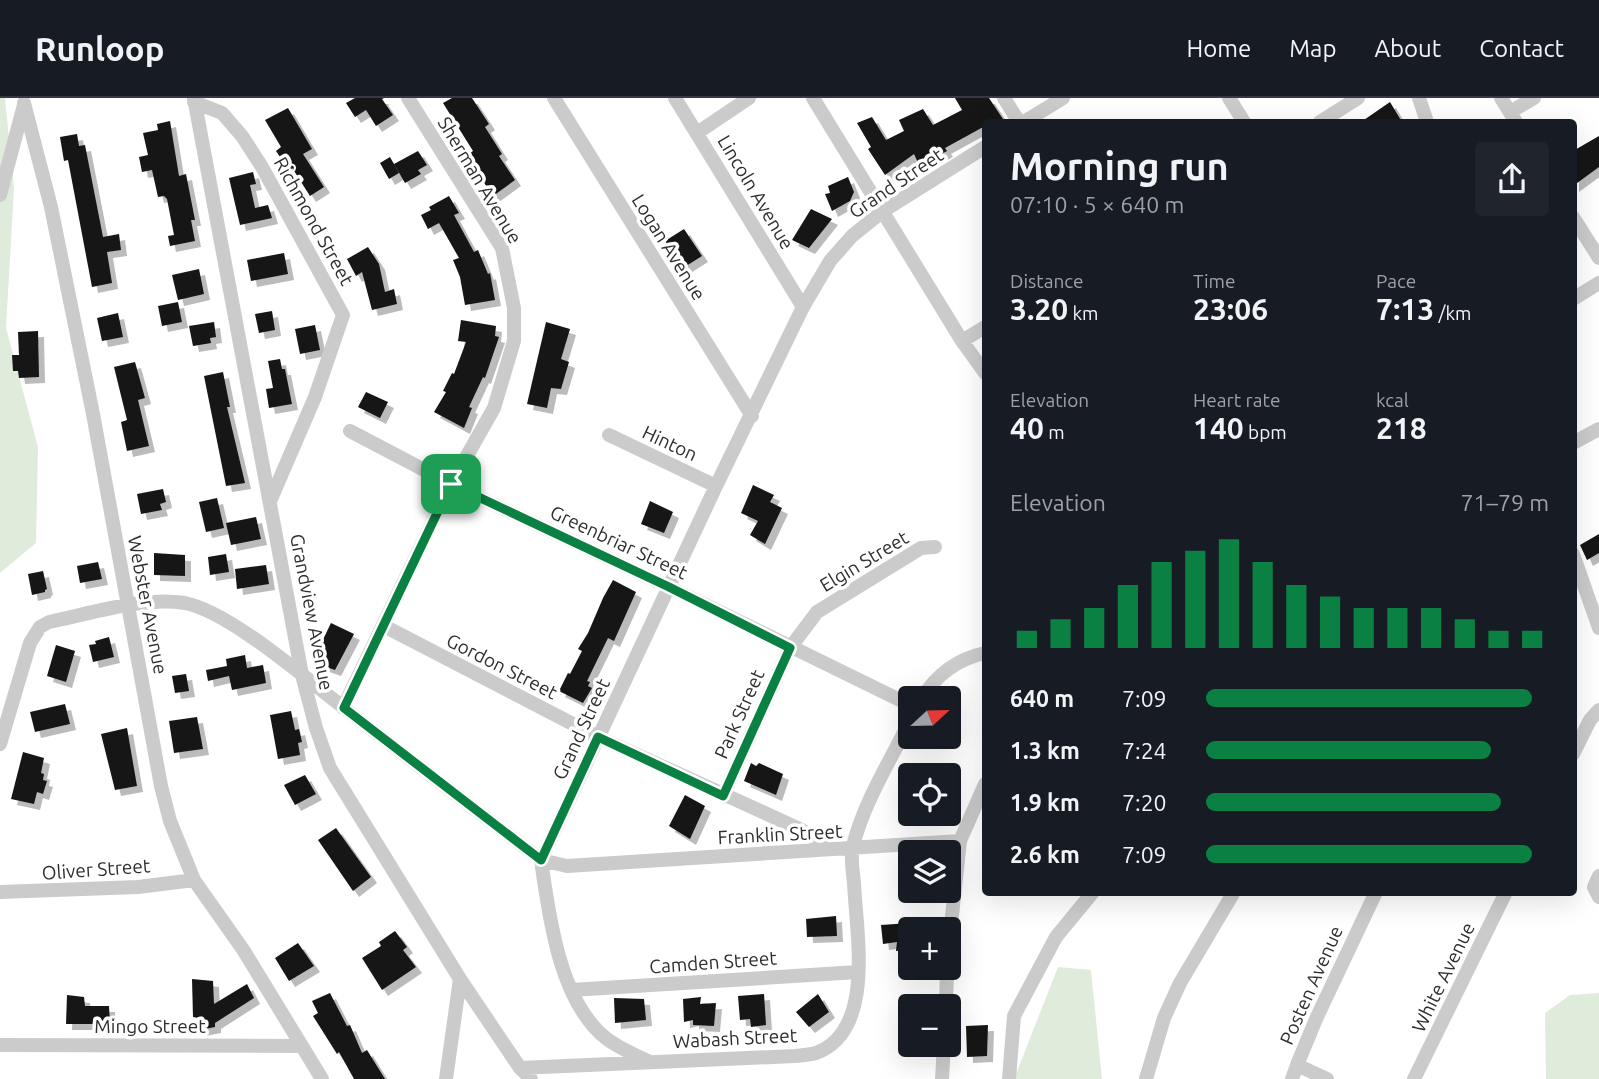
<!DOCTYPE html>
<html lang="en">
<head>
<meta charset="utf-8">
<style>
  body { margin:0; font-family:Ubuntu,sans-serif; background:#20242c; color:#f1f3f6; height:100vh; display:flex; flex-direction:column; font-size:26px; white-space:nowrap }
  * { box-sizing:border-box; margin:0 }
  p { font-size:23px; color:#9ea1a6 }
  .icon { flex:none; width:38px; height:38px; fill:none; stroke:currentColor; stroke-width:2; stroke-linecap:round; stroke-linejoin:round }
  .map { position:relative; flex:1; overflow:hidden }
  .side { position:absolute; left:982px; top:21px; width:595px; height:777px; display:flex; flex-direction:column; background:#171b24; border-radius:7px; box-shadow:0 7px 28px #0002 }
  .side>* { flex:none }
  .needle { width:46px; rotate:68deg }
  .controls { position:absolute; left:898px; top:588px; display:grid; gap:14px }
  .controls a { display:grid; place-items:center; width:63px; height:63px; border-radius:7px; background:#171b24; box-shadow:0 7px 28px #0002; font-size:35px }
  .pin { position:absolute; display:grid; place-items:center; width:60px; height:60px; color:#fff; margin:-30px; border-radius:14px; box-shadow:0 4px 10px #0006 }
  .round { display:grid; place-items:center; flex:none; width:74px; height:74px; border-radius:7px; background:#20242c }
  .head { display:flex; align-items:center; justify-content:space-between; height:119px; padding:0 28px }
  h1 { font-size:38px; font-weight:600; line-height:52px }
  .stats { display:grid; grid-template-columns:repeat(3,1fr); gap:10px; height:119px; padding:7px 28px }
  .stats div { display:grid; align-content:center }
  .stats b { font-size:30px; font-weight:600 }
  .stats small { font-size:19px; font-weight:400 }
  .stats p { font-size:19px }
  .chart { height:196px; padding:14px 28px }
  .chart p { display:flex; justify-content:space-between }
  .chart svg { width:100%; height:126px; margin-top:7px; stroke:#0b8043; stroke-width:6 }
  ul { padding:0 28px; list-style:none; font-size:23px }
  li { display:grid; grid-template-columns:112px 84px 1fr; align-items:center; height:52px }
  li i { height:18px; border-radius:9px; background:#0b8043 }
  header { display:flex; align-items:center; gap:42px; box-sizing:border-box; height:98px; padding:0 35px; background:#171b24; border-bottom:2px solid #363941 }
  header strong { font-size:33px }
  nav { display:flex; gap:38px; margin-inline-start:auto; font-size:24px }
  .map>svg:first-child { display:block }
  .green { fill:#e0ecdb }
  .building { fill:#151515; filter:url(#shadow) }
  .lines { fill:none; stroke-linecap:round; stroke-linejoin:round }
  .street { stroke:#cbcbcb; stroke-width:14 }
  .route-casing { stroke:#fff; stroke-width:14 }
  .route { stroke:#0b8043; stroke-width:9 }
  .labels { text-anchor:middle; stroke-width:7; stroke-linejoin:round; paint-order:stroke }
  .street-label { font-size:19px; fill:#2e2e2e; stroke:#fff }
</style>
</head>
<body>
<header>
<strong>Runloop</strong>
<nav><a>Home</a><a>Map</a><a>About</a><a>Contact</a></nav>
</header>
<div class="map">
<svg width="1599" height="981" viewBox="0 0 1599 981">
  <defs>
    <filter id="shadow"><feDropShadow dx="6" dy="6" stdDeviation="0" flood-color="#0004"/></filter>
  </defs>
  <rect width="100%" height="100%" fill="#fff"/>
  <path class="green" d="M0,0h5l9,90 -8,140 32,119 -2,96 -36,30z
    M1058,869l33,3 11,109h-88z
    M1599,895v86h-53l-1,-66 25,-18z"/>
  <path class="building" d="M355,0h29l-2,1 11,16 -17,11 -10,-16 -11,7 -9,-14z
    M452,0h20l17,26 -4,3 17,27 -3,2 16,24 -22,16 -27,-40 7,-5 -30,-48z
    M955,0h34l16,24h-20v4l-40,22 2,3 -28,14 -5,-11 -29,21 -17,-26 3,-2 -14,-24 15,-6 14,23 18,-9 -5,-11 24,-11 10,16 29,-15z
    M1390,4l12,20h-41z
    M288,10l24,41 -9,5 21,33 -14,9 -21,-33 -3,3 -10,-15 5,-4 -16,-27z
    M170,23l9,55 7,-2 9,46h-4l4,21 -25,5 -2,-10 6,-1 -7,-36 -3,-3 -6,1 -6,-27 -10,2 -3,-15 9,-2 -5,-22 15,-3 -1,-6z
    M77,36l2,12 6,-1 18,92 16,-3 2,16 -14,2 5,31 -20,4 -24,-127 -4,1 -4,-24z
    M1599,38v31l-26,19v-35z
    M418,53l9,14 -9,5 3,4 -16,9 -11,-19z
    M390,59l9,16 -10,6 -9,-16z
    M253,74l3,12 -6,1 5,23 13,-3 4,13 -32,7 -11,-47z
    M848,79l6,15 -4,9 -18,10 -7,-17 5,-1 -2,-7z
    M449,98l10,17 -5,2 20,37 4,-2 10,24 2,-1 5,27 -30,5 -5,-28 -7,-17 6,-2 -20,-35 -11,6 -7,-14 10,-5 -2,-3z
    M811,111l21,10 -23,29 -17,-8z
    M684,131l18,27 -19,12 -18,-27z
    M368,149l11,17 6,28 9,-3 3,15 -25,6 -10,-38 -6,4 -9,-17z
    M284,155l4,21 -37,7 -4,-21z
    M199,171l5,25 -26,6 -6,-25z
    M178,204l4,20 -20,4 -4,-20z
    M272,213l3,19 -16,3 -4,-19z
    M118,215l5,24 -21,4 -5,-23z
    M461,222l35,6 -1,10 4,1 -14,41 -2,-1 -14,30 3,1 -8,20 -30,-16 12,-20 -3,-1 9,-18 2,1 12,-32 -8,-1z
    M214,224l2,15 -6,1 1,5 -18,3 -4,-20z
    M546,224l24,7 -9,30 8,3 -8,27 -10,-1 -4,20 -20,-4z
    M315,227l5,25 -20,4 -5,-25z
    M38,233l1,46 -20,1 -1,-7h-5l-1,-16h7l-1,-23z
    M280,261l2,10h3l7,35 -23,4 -3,-19 7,-1 -5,-27z
    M135,264l10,36 -7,2 11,46 -22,5 -6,-29 6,-2 -13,-53z
    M223,274l7,35h-3l18,76 -19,3 -22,-110z
    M366,294l22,10 -8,16 -22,-11z
    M753,387l21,10 -4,7 12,6 -17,36 -15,-9 8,-14 -17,-8z
    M163,391l3,13 -6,2 2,6 -21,4 -4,-20z
    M217,400l7,30 -18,4 -7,-30z
    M650,403l23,11 -9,21 -23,-9z
    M256,419l5,22 -30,6 -5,-22z
    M1599,436v19l-12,7 -7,-15z
    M154,455l31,2v21l-31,-1z
    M226,456l3,18 -19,3 -2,-18z
    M98,464l4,17 -22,4 -3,-17z
    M266,467l3,19 -32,5 -2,-20z
    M43,473l4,18 -2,1v2l-13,3 -4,-21z
    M613,482l23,12 -22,49 -6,-3 -21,43 3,1 -2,4 4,2 -9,15 -24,-12 9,-18 2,1 12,-23 -4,-2 10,-16 15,-35z
    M331,525l23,11 -19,36 -17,-6 4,-8 -6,-2z
    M109,539l5,20 -21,5 -4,-17 7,-1 -1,-3z
    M56,547l19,6 -9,31 -19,-6z
    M245,557l2,13 16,-3 3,18 -34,7 -3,-14 -21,5 -2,-11 21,-4 -1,-7z
    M186,576l3,17 -14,2 -3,-17z
    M65,606l5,20 -35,8 -5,-20z
    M291,613l4,19 4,-1 3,13 -4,1 2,12 -22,4 -8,-44z
    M197,619l6,32 -29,4 -5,-32z
    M127,630l10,58 -22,4 -14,-56z
    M23,654l21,6 -3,15 3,1 -1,6 4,1 -4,13 -6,-2 -3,12 -23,-5z
    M751,665l5,3 3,-3 24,11 -7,21 -32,-14z
    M305,677l11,19 -21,11 -11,-20z
    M685,697l20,11 -15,33 -21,-13z
    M336,730l35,49 -18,14 -35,-51z
    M836,818l1,20 -30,1 -1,-18z
    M910,825v27l-14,1 1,-9 -14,2 -2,-19z
    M395,833l12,16 -4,3 13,17 -34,23 -20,-32 19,-12 -2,-4z
    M298,845l16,23 -25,15 -14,-23z
    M192,881l21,2 1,23 33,-20 7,14 -39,25v4l-15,3 -2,-12 -5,-1z
    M330,895l17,33 3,-1 12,28 5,-3 18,29h-31l-15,-27 -2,2 -24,-38 5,-3 -6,-12z
    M764,896l2,31 -15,2 -1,-8 -10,1 -2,-24z
    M818,896l11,18 -20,15 -13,-15z
    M67,897l17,2 1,9h24l1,18h-44z
    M701,899l-1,7 16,-1 -2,23 -21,-1v-5l-9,2 -1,-23z
    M614,900l30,1 2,21 -31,3z
    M988,927l-1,31 -20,1 -1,-31z"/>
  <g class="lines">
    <path class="street" d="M194,0l108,577 14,53 14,40 130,211 60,89 11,11
      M554,0l198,318
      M675,0l128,209
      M813,0l149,243 23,32
      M1004,0l15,24
      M1229,0l15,24
      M1419,0l8,24
      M1501,0l15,24
      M194,4l28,11 20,23 20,31 81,148 -28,82 -44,102
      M24,5l27,104 42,207 68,372 9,35 24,59 50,71 78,128
      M1510,14l24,-14
      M1024,24l39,-24
      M1320,24l38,-24
      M697,35l52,-35
      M0,97l24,-90
      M1573,119l26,41
      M1573,201l26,-16
      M962,243l23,-14
      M350,333l101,53 218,103 241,118
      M609,337l107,51
      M1573,345l26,-14
      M1573,456l26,74
      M384,528l214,111 204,93 28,19
      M922,600c15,-24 35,-39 63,-45
      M343,610l108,-224 43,-76 20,-67v-33l-12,-60 -94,-150
      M0,646l30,-101 10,-16 9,-5c40,-8 95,-26 136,-19 45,9 120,75 158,104 66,52 132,102 198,153l26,6 393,-25
      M1573,656l17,-34 9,-10
      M723,698l67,-148 27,-36 104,-64 14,-1
      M541,762l175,-374 87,-179 27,-46 22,-25 31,-25 102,-64
      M541,762c8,55 18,142 66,179 12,9 28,16 43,23
      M1599,778l-5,11 5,10
      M0,794l138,-5 56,-7
      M948,855l12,-112 25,-57
      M571,892l287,-18
      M946,908l1,-38
      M0,947l301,1
      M520,970l275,-12c6,-1 14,-1 21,-3 60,-22 40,-121 38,-170 -1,-11 -4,-26 -1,-37 11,-44 37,-85 57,-125
      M446,981l14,-100
      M942,981l2,-34
      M1009,981l5,-63 42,-79 37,-45
      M1146,981l18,-61 16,-35 54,-91
      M1292,981l5,-14
      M1327,981l-30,-14 19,-46 60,-127
      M1414,981l92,-187"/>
  </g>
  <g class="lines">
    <defs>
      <path id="route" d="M451,386l218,103 121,61 -67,148 -125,-59 -57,123 -197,-152z"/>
    </defs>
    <use href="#route" class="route-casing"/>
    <use href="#route" class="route"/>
  </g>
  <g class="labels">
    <g class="street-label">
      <text transform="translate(480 82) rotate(59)" y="7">Sherman Avenue</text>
      <text transform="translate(896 85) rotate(-34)" y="7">Grand Street</text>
      <text transform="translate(756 94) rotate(59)" y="7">Lincoln Avenue</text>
      <text transform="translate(314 123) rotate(61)" y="7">Richmond Street</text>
      <text transform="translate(669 149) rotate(58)" y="7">Logan Avenue</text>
      <text transform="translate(670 345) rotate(25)" y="7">Hinton</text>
      <text transform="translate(619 444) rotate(25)" y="7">Greenbriar Street</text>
      <text transform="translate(864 463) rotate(-31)" y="7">Elgin Street</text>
      <text transform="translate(148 507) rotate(79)" y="7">Webster Avenue</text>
      <text transform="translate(312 514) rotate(79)" y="7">Grandview Avenue</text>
      <text transform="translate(502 568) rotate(27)" y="7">Gordon Street</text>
      <text transform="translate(739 616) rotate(-66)" y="7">Park Street</text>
      <text transform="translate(581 631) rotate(-65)" y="7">Grand Street</text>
      <text transform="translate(780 736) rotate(-3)" y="7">Franklin Street</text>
      <text transform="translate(96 771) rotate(-4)" y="7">Oliver Street</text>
      <text transform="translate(713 864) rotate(-4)" y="7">Camden Street</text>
      <text transform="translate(1443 879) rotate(-64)" y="7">White Avenue</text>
      <text transform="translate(1311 887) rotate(-66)" y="7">Posten Avenue</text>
      <text x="150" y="935">Mingo Street</text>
      <text transform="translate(735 940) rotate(-3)" y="7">Wabash Street</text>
    </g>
  </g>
</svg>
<div class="controls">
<a><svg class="needle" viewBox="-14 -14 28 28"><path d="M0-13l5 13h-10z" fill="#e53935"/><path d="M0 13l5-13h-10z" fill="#9ea1a6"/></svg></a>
<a><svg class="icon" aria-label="locate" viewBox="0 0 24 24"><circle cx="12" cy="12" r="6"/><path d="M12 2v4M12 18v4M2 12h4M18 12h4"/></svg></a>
<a><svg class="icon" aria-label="layers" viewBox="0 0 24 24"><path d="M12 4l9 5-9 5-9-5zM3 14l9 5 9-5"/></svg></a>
<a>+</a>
<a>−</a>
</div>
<div class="pin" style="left:451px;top:386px;background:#1e9e55"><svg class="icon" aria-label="arrive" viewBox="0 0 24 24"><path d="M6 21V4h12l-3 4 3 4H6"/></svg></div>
<section class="side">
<div class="head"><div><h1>Morning run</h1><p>07:10 · 5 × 640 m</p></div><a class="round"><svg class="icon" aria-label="share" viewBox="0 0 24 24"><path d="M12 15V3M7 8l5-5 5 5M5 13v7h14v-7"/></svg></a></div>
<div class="stats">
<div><p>Distance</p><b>3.20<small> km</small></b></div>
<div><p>Time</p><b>23:06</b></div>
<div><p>Pace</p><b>7:13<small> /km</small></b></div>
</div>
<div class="stats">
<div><p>Elevation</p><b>40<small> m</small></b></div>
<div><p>Heart rate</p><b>140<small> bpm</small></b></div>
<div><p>kcal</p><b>218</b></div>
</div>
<div class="chart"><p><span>Elevation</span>71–79 m</p>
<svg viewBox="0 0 160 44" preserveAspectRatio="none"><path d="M5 44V38M15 44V34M25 44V30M35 44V22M45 44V14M55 44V10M65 44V6M75 44V14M85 44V22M95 44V26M105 44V30M115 44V30M125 44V30M135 44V34M145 44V38M155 44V38"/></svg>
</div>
<ul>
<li><b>640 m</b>7:09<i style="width:95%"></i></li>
<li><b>1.3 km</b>7:24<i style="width:83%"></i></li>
<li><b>1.9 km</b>7:20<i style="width:86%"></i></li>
<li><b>2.6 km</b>7:09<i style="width:95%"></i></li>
</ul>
</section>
</div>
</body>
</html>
